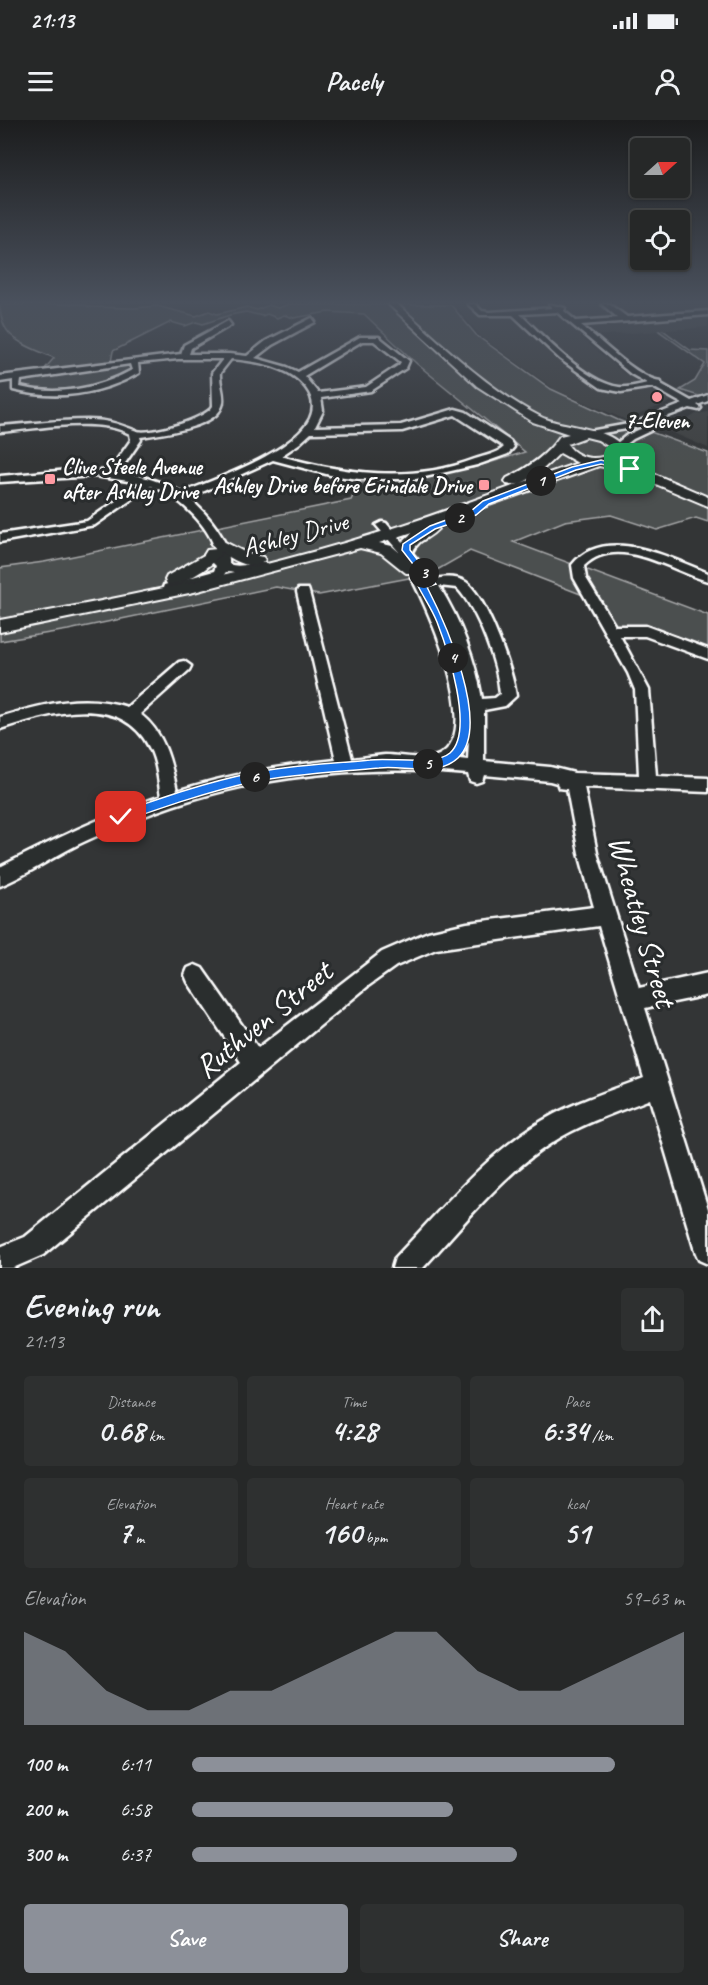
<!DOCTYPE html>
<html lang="en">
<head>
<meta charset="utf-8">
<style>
  body { margin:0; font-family:Caveat,sans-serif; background:#2e3030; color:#f1f3f6; height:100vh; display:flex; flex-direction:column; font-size:22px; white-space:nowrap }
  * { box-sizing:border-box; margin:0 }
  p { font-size:20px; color:#a4a6a8 }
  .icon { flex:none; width:33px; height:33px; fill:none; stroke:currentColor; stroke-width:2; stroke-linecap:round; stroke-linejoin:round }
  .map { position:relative; height:1148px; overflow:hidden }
  .panel { display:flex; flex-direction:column; background:#262828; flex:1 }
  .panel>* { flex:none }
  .needle { width:39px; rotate:69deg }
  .controls { position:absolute; left:630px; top:18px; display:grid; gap:12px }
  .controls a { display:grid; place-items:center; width:60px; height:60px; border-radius:6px; background:#262828; box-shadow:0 2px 4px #0004,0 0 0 2px #424445; font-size:30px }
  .pin { position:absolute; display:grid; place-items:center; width:51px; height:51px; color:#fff; margin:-26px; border-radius:12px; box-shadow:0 3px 9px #0006 }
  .km { position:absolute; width:30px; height:30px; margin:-15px; border-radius:50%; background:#222; color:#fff; font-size:16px; line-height:30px; text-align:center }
  .round { display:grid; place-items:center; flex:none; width:63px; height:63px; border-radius:6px; background:#2e3030 }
  .headline { display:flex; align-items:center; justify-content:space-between; height:102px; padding:0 24px }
  h1 { font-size:33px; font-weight:600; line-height:45px }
  .metrics { display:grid; grid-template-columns:repeat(3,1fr); gap:9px; height:102px; padding:6px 24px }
  .metrics div { display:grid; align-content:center; border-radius:6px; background:#2e3030; text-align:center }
  .metrics b { font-size:30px; font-weight:600 }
  .metrics small { font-size:16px; font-weight:400 }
  .metrics p { font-size:16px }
  .chart { height:168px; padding:12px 24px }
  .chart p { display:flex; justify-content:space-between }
  .chart svg { width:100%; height:108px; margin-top:6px; fill:#8c9099; opacity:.7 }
  .button { display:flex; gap:12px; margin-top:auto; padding:12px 24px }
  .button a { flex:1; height:69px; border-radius:6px; background:#8c9099; color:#fff; font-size:24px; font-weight:600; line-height:69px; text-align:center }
  .button a+a { background:#2e3030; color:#f1f3f6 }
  ul { padding:0 24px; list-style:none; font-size:20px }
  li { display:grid; grid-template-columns:96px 72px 1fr; align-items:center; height:45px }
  li i { height:15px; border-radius:8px; background:#8c9099 }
  .status { display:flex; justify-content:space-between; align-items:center; height:42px; padding:0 30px; background:#262828; direction:ltr }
  .status svg { height:16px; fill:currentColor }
  header { display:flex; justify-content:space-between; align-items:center; height:78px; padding:0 24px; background:#262828; font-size:27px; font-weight:600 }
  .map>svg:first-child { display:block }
  .built { fill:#404243 }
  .green { fill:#4c4f50; stroke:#a6a7a8; stroke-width:1.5 }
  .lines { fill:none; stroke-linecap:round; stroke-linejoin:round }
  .minor-casing { stroke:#fff; stroke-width:5 }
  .major-casing { stroke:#fff; stroke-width:4 }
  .minor { fill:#2a2d2e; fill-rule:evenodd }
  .major { fill:#2a2d2e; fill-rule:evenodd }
  .route { fill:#1a73e8; stroke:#fff; stroke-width:1.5 }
  .poi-dot { fill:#ff9aa2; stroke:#2a2d2e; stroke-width:2 }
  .labels { text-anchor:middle; stroke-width:6; stroke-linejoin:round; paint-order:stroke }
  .far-poi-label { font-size:22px; font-weight:bold; fill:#fff; stroke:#2a2d2e }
  .street-label { font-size:26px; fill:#fff; stroke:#2a2d2e }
  .near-street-label { font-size:32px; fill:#fff; stroke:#2a2d2e }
</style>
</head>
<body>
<div class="status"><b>21:13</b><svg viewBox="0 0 49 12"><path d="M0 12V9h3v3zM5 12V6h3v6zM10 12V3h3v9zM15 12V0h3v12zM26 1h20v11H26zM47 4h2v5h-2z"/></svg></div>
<header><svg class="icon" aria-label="menu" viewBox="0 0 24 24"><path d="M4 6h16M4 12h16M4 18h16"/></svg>Pacely<svg class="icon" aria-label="person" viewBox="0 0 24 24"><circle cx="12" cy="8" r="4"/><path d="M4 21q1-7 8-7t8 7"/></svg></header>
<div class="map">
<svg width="708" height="1148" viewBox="0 0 708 1148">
  <rect width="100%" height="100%" fill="#333536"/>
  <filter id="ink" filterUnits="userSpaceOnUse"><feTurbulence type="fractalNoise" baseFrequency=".0167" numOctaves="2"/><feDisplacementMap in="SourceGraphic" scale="12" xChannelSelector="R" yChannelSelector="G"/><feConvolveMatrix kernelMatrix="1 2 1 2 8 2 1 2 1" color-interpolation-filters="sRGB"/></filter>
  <g filter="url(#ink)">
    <path class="built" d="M445,184h263v23l-127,10 43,36 48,28 -46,19 -72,-31 -74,-53 -25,-31z
      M708,292v36l-39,-17 27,-17z"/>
    <path class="green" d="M0,184h80l11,3 43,1 23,-2 39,10 13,-5 8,3 30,-7 10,3 12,-5 9,3 11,-4 162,1 26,31 74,53 67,31 90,33v69l-12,-4 -39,12 -46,-15 -46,6 -52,21 195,73v37l-66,-25 -30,-1 -29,-31 -113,-44 -40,23 -111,21 -43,-8 -208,43 -68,11v-73l44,-6 307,-62 8,-17 113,-15 53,-16 -108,-88 -53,-50 -36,-2 -34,6 -10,-3 -7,3 -10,-4 -5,2 -16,-4 -16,3 -27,9 -7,-2 -11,4 -14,-4 -58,29 -2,11 20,5 1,4c-35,16 -74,24 -112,16l1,-6 22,-10 11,-13c-30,-14 -54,-18 -54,-54z
      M663,210l27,20 18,1v48l-28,-9 15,-9 10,-17 -46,-33z"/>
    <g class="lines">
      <defs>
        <path id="minor" d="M468,184h7l7,7 7,1 63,-4 -3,-4 16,4 -1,3 12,10 42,-3 -16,-14h7l18,13 81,-6v4l-127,10c19,15 57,54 80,56v3l30,17 17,-6v6l-11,4 4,3 -2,2 -9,-2 -51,19 -55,9v-4l50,-9 49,-19 -30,-17 -32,5 -20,-4 -41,-29 -47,-44h-33zM557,192l74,62 16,9c-9,2 -19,5 -28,4 -33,-4 -76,-51 -99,-73z
          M312,198l3,4 -43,23 -17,13 32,9 11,5 62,-35h19l30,24 -3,7 -35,23 -50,7 2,13 -8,16 86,-2 54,-16 11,3 44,29 4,6 -6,7 -31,11 -61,14h-57l-29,-4 -57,-15 -84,38c17,15 42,42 40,66 12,5 24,-3 36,-1l2,3 -2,3 -22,4 -17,-1 -4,5 -53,15 -6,-4 1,-3 50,-14 2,-5 -5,-5 6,-4c-4,-29 -39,-62 -66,-71l-56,39 -95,17v-8l87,-13 55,-38 -48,-7 -94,6v-6l70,-6 39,1 22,-31 -1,-6c-32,-18 -94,-5 -130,-2v-6c29,-2 58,-6 88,-6 22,0 29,4 49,11 14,4 69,-12 76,-25l-1,-33 11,-14h-45l-40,4 1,10c-39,22 -83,28 -126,17v-10l-13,2v-6l181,-22 3,-9 44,-24 3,4 -40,23 -2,6h40l18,2 19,-15zM362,221h12l27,21 -2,3 -33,22 -48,6 -14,-17zM231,239c25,2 59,7 75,29 38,50 -93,91 -124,105 -20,-12 -40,-17 -63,-21l22,-32 -1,-3c20,-3 75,-9 82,-31 4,-10 -3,-22 -2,-33zM130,244l2,6c-34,19 -74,26 -112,17l1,-7zM455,295l49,32c-7,7 -20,9 -29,12 -63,24 -131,15 -194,-3l19,-13 11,-10 91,-2z
          M647,306l5,3 -2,2 -17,8 -13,10 -8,-2 15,-12z
          M382,402l4,1 48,56c10,-2 23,-3 32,3 20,14 47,89 50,114l-11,10 -21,4v51l66,6 24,6 65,2 -4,-85 -7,-17 -54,-95 -2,-13c32,-41 98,-7 136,8v8c-37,-10 -90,-48 -124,-15l2,12 29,48h31l62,23v10l-63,-23h-25l29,54 7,86 52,2v14l-124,-5 13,66 42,135 69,-15v22l-63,13 63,201v55l-9,-4 -4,-9 -45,-152c-30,12 -61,22 -89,38 -55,32 -95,85 -138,131h-31l3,-10c46,-48 90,-103 147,-137 32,-19 68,-30 102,-43l-45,-152 -163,23 -40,17 -28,20 -325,269 -30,13h-13v-21l25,-10 216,-175 -53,-80 -3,-7 3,-7 7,-3 7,3 56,80 124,-96 46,-20 39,-9 127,-16 -15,-54 -12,-64 -8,-1 -2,-5 -7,-2 -66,-6 -2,6 -6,2 -6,-2 -2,-7c-115,-11 -239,4 -345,51 -16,6 -31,13 -46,20 -26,13 -50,30 -77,41v-19c53,-27 104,-52 161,-71 -3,-16 -4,-35 -12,-49 -29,-56 -102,-33 -149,-18v-12c43,-13 84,-24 127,-10l52,-45 5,-1 7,5 -2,4 -49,44c25,19 31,48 37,77 52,-17 105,-25 159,-31l-39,-168 1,-3h10l1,3 43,167c11,-1 22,-3 33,-4 14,0 43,6 54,0 46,-22 -11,-146 -28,-178l6,-4 -41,-48zM439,466l18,2c21,22 41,76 43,106l-5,4 -13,1c-7,-41 -21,-77 -43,-113zM469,621l-1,19 -9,-1z"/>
        <path id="major" d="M388,184h9c45,40 90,85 144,113 22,11 79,10 84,37l-10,7 21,5 72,31v9l-81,-34 -28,-6 -166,59 5,4c-11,12 -18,8 -26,24l-10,1 18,15 -2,4h-12l-25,-20 -21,-5 -166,44 -194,40v-12c128,-23 256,-49 381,-88 66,-20 131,-47 197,-69l-18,-10c-12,11 -34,36 -53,31l-2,-3 2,-3c21,-10 40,-23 53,-42l9,-2 -36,-12 -56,-36zM586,317l12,3 13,8v5c-14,9 -34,6 -44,-9zM413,412l-12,11 -2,9 -7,-6 -13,-3z
          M219,419l29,15 15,3 2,3c-12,14 -34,-2 -46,-9l2,2c-5,12 -41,34 -54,31l-2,-4 2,-4 37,-21 3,-5 10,-1 -6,-5z"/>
      </defs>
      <use href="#minor" class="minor-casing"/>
      <use href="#major" class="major-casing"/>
      <use href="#minor" class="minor"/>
      <use href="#major" class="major"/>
    </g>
  </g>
  <linearGradient id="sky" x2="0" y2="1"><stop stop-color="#1c1d1e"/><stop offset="0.53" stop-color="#4a515d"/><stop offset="1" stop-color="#4a515d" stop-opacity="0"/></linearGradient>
  <rect width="708" height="344" fill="url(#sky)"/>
  <path class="route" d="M601,340l33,9 -4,2 -29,-7 -25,6 -87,34 -13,11 -41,14 -25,16v5l26,34 -9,3c18,35 65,139 31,171 -20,19 -55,7 -79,10 -42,4 -86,6 -127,14 -45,10 -88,25 -131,40l-4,-2 -2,-3 6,-5c43,-15 86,-30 131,-39 38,-8 79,-9 118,-13 21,-3 65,6 80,-7 25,-22 -3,-105 -13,-131 -5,-13 -13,-24 -19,-36l9,-4 -25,-32 1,-6 27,-18 41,-15 12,-10 89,-34z"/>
  <g class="poi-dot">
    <circle cx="657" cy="277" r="6"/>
    <rect x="44" y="353" width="12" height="12" rx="3"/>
    <rect x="478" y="359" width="12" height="12" rx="3"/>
  </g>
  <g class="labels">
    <g class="far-poi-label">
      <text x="657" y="308">7-Eleven</text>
      <text x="62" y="354" text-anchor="start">Clive Steele Avenue<tspan x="62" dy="25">after Ashley Drive</tspan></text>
      <text x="472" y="373" text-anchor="end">Ashley Drive before Erindale Drive</text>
    </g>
    <g class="street-label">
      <text transform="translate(295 414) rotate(-15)" y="9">Ashley Drive</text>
    </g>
    <g class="near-street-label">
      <text transform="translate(643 801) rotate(74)" y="11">Wheatley Street</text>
      <text transform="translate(263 899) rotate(-39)" y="11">Ruthven Street</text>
    </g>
  </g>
</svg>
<div class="controls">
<a><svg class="needle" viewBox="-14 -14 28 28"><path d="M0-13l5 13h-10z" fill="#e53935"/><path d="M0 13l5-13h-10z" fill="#a4a6a8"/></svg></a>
<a><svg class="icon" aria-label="locate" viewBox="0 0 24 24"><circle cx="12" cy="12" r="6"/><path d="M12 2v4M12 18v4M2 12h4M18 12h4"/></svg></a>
</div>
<div class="pin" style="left:630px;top:349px;background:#1e9e55"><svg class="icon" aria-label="arrive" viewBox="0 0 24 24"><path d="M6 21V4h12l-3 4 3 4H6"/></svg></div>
<div class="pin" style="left:121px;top:697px;background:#d93025"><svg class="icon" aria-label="check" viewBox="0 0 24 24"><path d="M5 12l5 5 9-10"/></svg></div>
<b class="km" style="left:541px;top:361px">1</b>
<b class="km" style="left:460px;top:398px">2</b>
<b class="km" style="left:424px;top:453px">3</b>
<b class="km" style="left:453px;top:538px">4</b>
<b class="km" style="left:428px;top:644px">5</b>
<b class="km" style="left:255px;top:657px">6</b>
</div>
<section class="panel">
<div class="headline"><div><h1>Evening run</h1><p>21:13</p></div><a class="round"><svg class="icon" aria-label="share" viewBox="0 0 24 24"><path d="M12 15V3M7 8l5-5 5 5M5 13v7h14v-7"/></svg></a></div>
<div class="metrics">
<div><p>Distance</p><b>0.68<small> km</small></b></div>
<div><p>Time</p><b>4:28</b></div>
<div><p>Pace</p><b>6:34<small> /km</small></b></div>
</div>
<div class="metrics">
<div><p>Elevation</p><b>7<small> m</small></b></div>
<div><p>Heart rate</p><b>160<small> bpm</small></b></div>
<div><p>kcal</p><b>51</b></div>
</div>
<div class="chart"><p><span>Elevation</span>59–63 m</p>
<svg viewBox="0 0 160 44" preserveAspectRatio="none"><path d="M0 44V6L10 14L20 30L30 38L40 38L50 30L60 30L70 22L80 14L90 6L100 6L110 22L120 30L130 30L140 22L150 14L160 6V44z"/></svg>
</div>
<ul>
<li><b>100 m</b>6:11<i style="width:86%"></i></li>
<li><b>200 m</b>6:58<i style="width:53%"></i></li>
<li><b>300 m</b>6:37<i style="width:66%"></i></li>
</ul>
<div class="button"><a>Save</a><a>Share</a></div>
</section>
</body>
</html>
